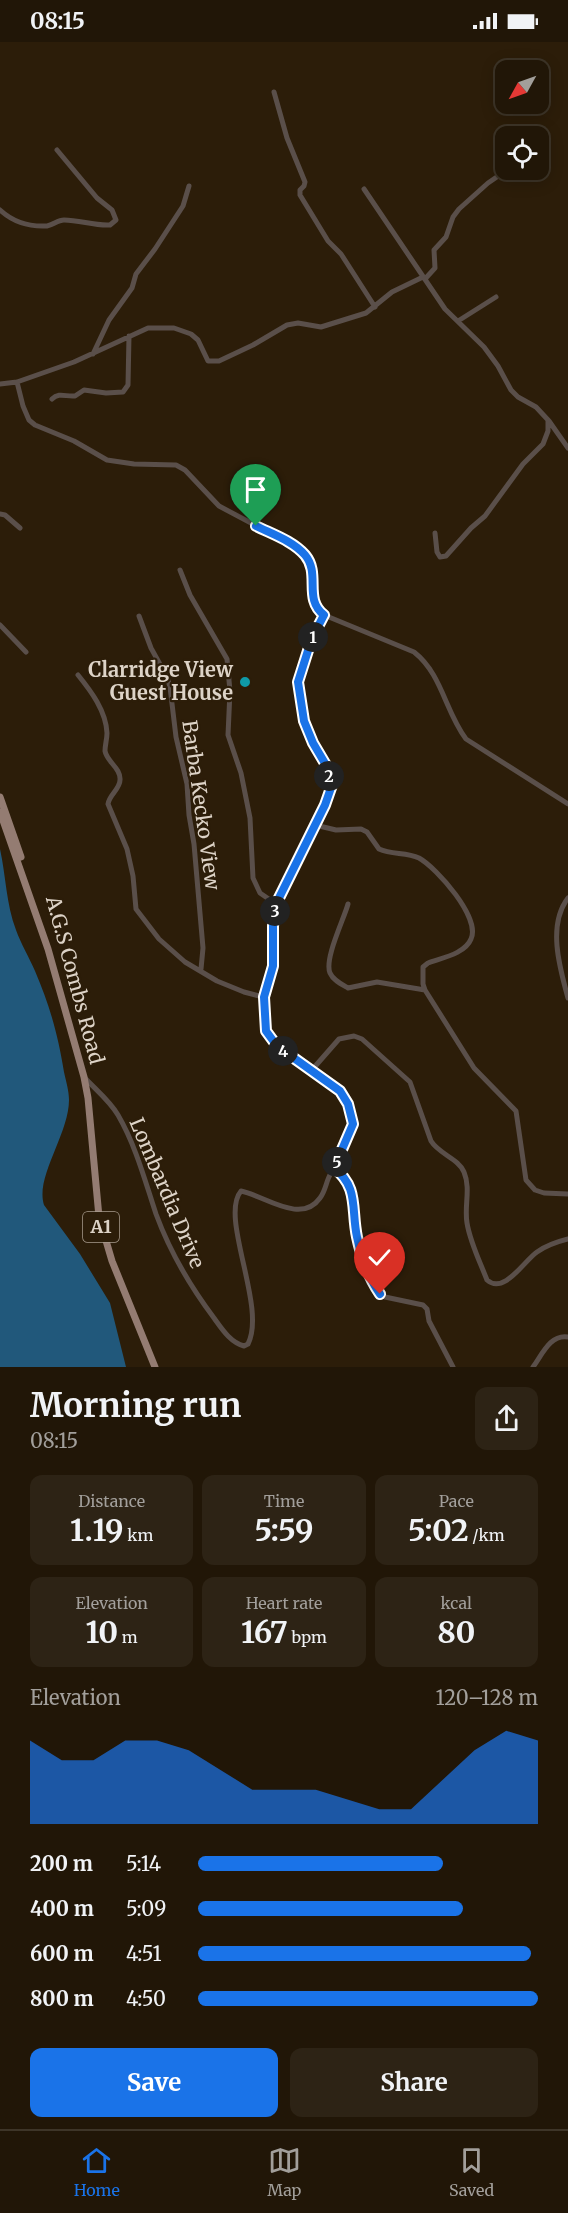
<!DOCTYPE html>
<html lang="en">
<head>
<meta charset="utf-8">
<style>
  body { margin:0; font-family:Merriweather,serif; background:#2d2315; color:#f1f3f6; height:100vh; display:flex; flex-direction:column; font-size:22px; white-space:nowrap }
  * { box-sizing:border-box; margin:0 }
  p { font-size:20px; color:#a29f9b }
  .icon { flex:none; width:33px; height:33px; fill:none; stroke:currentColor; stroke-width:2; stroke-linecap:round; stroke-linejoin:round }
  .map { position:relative; height:1325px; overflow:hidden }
  .panel { display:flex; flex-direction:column; background:#211607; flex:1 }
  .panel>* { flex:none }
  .needle { width:39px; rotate:230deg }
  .tools { position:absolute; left:495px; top:18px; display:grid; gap:12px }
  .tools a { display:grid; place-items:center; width:54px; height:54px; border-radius:12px; background:#211607; box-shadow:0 3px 15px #0003,0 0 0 2px #3e3528; font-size:30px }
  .pin { position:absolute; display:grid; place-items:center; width:51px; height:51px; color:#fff; margin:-62px -26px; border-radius:50% 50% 50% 0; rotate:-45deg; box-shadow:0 0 6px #0007 }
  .pin .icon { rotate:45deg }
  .km { position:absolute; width:30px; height:30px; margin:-15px; border-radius:50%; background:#222; color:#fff; font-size:16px; line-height:30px; text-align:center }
  .round { display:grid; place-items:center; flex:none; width:63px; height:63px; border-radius:12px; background:#2d2315 }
  .headline { display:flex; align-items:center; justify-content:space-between; height:102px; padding:0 30px }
  h1 { font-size:33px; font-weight:700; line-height:45px }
  .stats { display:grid; grid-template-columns:repeat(3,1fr); gap:9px; height:102px; padding:6px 30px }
  .stats div { display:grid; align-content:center; border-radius:12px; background:#2d2315; text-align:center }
  .stats b { font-size:30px; font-weight:700 }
  .stats small { font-size:16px; font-weight:400 }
  .stats p { font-size:16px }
  .chart { height:168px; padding:12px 30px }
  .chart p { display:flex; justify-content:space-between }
  .chart svg { width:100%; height:108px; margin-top:6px; fill:#1a73e8; opacity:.7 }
  .primary-button { display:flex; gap:12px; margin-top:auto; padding:12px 30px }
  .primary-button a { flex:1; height:69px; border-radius:12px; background:#1a73e8; color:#fff; font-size:24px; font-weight:700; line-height:69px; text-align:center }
  .primary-button a+a { background:#2d2315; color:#f1f3f6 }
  ul { padding:0 30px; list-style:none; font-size:20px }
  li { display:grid; grid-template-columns:96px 72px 1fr; align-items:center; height:45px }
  li i { height:15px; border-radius:8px; background:#1a73e8 }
  .status { display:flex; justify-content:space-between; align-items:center; height:42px; padding:0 30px; background:#211607; direction:ltr }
  .status svg { height:16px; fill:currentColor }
  .menu { display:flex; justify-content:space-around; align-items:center; height:84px; border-top:2px solid #3e3528; background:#211607; font-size:16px; color:#a29f9b }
  .menu a { display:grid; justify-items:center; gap:3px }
  .menu .selected { color:#1a73e8 }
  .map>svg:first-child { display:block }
  .water { fill:#21587b }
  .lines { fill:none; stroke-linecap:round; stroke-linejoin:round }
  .minor { stroke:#5a4f4a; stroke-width:5 }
  .major { stroke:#947c72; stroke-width:7 }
  .route-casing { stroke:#fff; stroke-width:12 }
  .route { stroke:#1a73e8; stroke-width:8 }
  .culture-dot { fill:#0f9aa8; stroke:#2c1d09; stroke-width:2 }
  .labels { text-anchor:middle; stroke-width:4.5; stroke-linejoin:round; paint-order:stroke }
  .shield { fill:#2c1d09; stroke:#a89c8e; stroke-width:1.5 }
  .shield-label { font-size:18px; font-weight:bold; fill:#ddd3c7 }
  .poi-label { font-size:20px; font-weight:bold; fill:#ddd3c7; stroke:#2c1d09; text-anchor:end }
  .street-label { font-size:20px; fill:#ddd3c7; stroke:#2c1d09 }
</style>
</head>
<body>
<div class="status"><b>08:15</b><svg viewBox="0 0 49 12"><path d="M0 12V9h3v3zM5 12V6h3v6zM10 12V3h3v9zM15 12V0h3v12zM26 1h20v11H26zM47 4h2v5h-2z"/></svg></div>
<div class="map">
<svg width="568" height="1325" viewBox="0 0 568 1325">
  <rect width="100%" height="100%" fill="#2c1d09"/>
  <path class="water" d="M0,807c6,27 6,55 16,81 5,14 13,27 19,41 15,35 23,64 29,101 2,9 5,19 5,28 0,34 -34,77 -25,105l36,49 30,49 16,64h-126z"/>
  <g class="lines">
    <path class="minor" d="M274,50l13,46 18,44 -1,4 -4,4v5l28,46 13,13 34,53
      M364,147l81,120 39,38 14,19 13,24 7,7 18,10 13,14 19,27
      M0,168c13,12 28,17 47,16 6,-1 11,-6 17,-6 16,0 30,6 46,5l6,-5 -4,-10 -15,-12 -40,-48
      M425,237l10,-11 -1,-18 12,-13 7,-20 6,-8 29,-26 19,-13
      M458,279l38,-24
      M93,312l16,-34 23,-32 4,-14 19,-25 28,-43 6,-20
      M17,340l6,24 6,14 6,5 39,16 33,19 27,4 42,1 9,5 34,36 79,42c25,25 4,50 26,67l90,37c28,22 31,59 52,87l102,65
      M0,342l17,-2 57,-20 74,-34h26l17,6 7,6 10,21h11l34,-16 34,-20 11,-2 23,4 45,-14 26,-21 31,-15
      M52,357c7,-7 14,-2 23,-3l9,-6 22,3 17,-1 5,-7 1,-49
      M0,472l5,1 15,13
      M435,491l2,19 3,5 6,-1 25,-28 14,-12 38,-52 20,-20 5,-13v-10
      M180,528l10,25 37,64 3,32 -2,44 13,38 9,45 3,60 7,15 16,11
      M139,574l12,32 16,29 3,10 6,50 11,47 2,31 5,29 9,104 -2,21
      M0,583l26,27
      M78,633c13,16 28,36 29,58 0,6 -2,12 -2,18 2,11 16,17 15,29 0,9 -11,15 -12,24l19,45 6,27 3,33 23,30 26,23 32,19 27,11 19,5
      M315,783l21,5 25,-1 6,3 12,17c13,6 27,3 40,9 18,10 62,60 52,81 -6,15 -30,19 -43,24l-5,4v17l2,6 49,78 42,43 10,69 9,10 9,3 24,1
      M568,856c-21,27 -8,71 0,100
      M348,862c-4,15 -24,55 -18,69 3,7 11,11 18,15l29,-6 48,8
      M311,1029l28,-32 15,-3 8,3 48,43 21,59c8,13 28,18 33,31 7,17 0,34 3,51 3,19 13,39 20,57 17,15 37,-19 50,-28 10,-7 19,-10 31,-13
      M84,1035c12,13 26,24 34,38 18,31 27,66 38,99 14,38 34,72 58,104 8,11 16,24 30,28l4,-2c19,-37 -29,-127 -7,-153 24,5 60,34 79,7 6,-8 6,-17 11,-25 6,-12 22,-37 22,-50 1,-47 -73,-55 -87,-93 -2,-6 -1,-16 -2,-22 -1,-15 5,-26 8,-40 5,-20 -1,-42 4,-63 5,-19 23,-46 31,-66 7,-17 23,-35 25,-54 1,-14 -12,-28 -19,-40 -9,-17 -16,-43 -15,-62 2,-19 17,-51 26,-68
      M334,1126l15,14 4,17 4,38 18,50 10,10 38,8 4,4 2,12 24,46
      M533,1325c9,-12 17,-33 35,-30"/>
    <path class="major" d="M0,755l21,60
      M0,770l48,137 36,128 4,21 11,119 13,44 43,106"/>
  </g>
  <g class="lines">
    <defs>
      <path id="route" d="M256,484c16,8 37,15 49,29 16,19 -2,44 19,60l-12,23 -14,44 6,39 9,22 13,22 6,20 -7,20 -49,99 -3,22v40l-9,31 2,34 11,15 63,45 8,13 5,20 -19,44c25,19 17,41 23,69 4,19 12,41 23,57"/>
    </defs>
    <use href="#route" class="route-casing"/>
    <use href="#route" class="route"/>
  </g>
  <circle class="culture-dot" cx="245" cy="640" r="6"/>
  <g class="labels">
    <rect class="shield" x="83" y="1170" width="36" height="30" rx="4.5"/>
    <g class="shield-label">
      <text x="101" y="1191">A1</text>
    </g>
    <g class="poi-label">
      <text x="233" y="635">Clarridge View<tspan x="233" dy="23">Guest House</tspan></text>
    </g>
    <g class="street-label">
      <text transform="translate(201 763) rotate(82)" y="7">Barba Kecko View</text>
      <text transform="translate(75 938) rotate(75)" y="7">A.G.S Combs Road</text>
      <text transform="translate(167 1151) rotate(67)" y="7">Lombardia Drive</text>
    </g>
  </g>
</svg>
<div class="tools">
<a><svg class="needle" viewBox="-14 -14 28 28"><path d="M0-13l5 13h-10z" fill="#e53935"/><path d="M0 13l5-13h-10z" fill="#a29f9b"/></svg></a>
<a><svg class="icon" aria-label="locate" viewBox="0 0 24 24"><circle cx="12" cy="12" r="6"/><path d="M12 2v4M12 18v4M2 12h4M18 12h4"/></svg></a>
</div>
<div class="pin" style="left:256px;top:484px;background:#1e9e55"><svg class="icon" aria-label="arrive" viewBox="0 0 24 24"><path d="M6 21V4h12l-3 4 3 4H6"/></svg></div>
<div class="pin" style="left:380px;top:1252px;background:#d93025"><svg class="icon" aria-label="check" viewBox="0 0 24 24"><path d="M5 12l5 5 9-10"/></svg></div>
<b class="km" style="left:313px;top:595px">1</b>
<b class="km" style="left:329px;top:734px">2</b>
<b class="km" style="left:275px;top:869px">3</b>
<b class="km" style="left:283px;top:1009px">4</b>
<b class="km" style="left:337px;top:1120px">5</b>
</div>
<section class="panel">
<div class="headline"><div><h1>Morning run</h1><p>08:15</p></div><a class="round"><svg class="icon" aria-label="share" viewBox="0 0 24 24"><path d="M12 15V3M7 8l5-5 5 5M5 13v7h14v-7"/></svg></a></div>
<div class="stats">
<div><p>Distance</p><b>1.19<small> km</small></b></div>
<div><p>Time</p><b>5:59</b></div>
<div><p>Pace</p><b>5:02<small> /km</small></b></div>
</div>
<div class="stats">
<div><p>Elevation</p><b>10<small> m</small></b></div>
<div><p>Heart rate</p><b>167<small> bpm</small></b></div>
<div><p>kcal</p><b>80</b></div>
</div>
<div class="chart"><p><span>Elevation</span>120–128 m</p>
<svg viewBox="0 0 160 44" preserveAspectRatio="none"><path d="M0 44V10L10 18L20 18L30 10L40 10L50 14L60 22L70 30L80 30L90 30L100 34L110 38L120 38L130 26L140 14L150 6L160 10V44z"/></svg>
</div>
<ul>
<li><b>200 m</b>5:14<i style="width:72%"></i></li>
<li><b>400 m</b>5:09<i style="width:78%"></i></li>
<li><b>600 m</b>4:51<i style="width:98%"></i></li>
<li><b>800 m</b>4:50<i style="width:100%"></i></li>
</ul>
<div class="primary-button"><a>Save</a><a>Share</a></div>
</section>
<nav class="menu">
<a class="selected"><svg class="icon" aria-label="home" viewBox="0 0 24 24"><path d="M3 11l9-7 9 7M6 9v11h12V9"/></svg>Home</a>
<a><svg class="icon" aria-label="map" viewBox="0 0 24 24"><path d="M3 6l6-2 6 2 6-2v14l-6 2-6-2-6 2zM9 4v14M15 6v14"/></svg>Map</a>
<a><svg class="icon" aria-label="saved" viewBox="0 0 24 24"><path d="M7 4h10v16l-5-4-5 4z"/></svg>Saved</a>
</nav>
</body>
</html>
